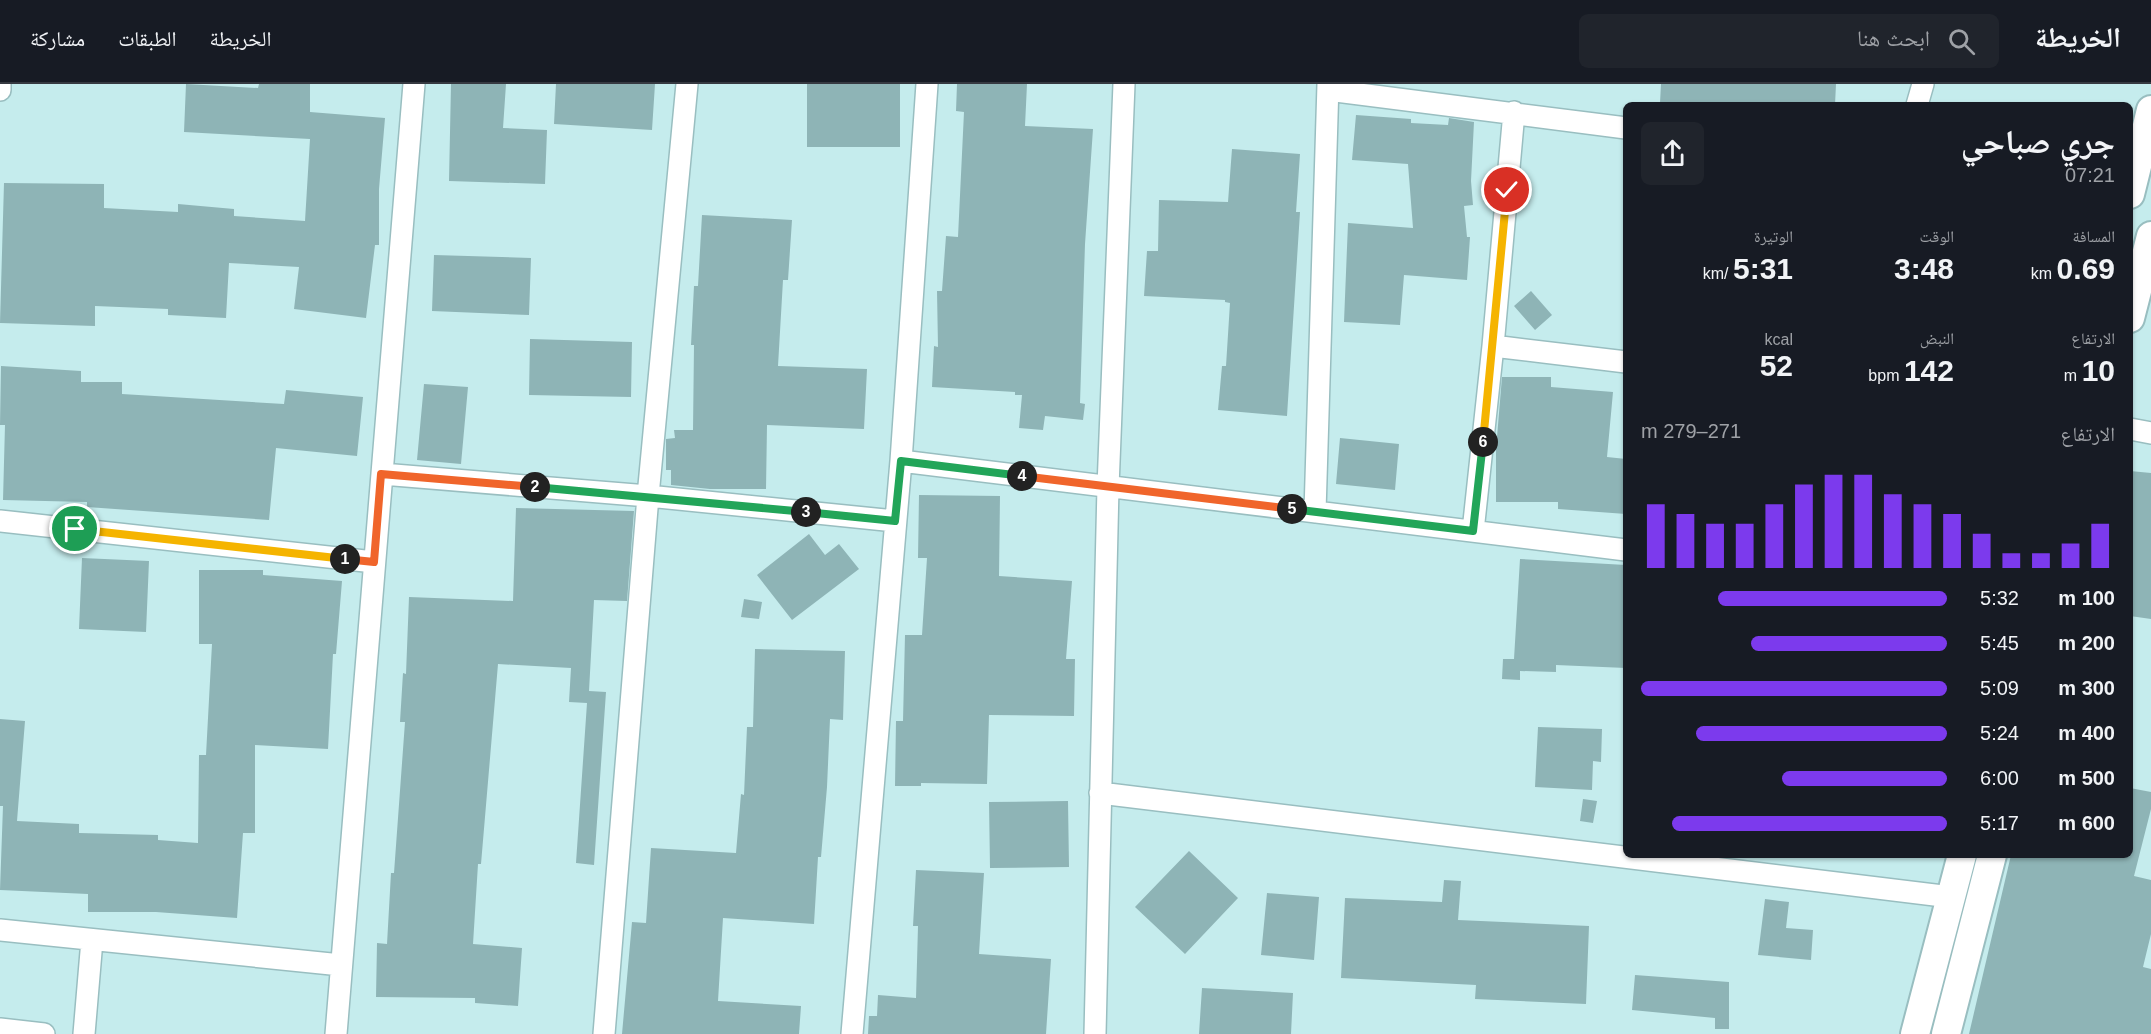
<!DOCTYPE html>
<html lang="ar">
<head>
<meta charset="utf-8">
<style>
  body { margin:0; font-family:Arial,"Noto Naskh Arabic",sans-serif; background:#20242c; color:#f1f3f6; direction:rtl; height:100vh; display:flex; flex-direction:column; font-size:22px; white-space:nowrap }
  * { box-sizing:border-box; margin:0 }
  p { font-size:20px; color:#9ea1a6 }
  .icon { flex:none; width:33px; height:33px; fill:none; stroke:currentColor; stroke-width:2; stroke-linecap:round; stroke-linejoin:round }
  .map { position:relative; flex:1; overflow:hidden; direction:ltr }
  .details { position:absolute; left:1623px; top:18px; width:510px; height:756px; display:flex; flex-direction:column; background:#171b24; border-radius:9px; box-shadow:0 2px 4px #0004; direction:rtl }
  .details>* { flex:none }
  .pin { position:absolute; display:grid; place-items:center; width:51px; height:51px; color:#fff; margin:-26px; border:3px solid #fff; border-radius:50%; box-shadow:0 2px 6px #0007 }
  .km { position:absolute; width:30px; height:30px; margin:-15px; border-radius:50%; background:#222; color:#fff; font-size:16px; line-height:30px; text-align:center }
  .round { display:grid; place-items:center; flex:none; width:63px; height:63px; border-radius:9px; background:#20242c }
  .overview { display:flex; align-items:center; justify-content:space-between; height:102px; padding:0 18px }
  h1 { font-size:33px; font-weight:800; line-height:45px }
  .figures { display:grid; grid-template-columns:repeat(3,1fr); gap:9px; height:102px; padding:6px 18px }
  .figures div { display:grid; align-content:center }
  .figures b { font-size:30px; font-weight:800 }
  .figures small { font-size:16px; font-weight:400 }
  .figures p { font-size:16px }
  .chart { height:168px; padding:12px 18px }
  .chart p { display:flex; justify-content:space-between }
  .chart svg { width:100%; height:108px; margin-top:6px; stroke:#7c3aed; stroke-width:6 }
  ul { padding:0 18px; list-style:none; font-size:20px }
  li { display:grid; grid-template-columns:96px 72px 1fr; align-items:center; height:45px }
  li i { height:15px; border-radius:8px; background:#7c3aed }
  header { display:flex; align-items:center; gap:36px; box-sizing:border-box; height:84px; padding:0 30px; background:#171b24; border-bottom:2px solid #363941 }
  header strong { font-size:28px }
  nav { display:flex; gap:33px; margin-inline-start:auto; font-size:21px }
  .search { width:420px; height:54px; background:#20242c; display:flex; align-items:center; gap:15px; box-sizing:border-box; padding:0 21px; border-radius:9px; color:#9ea1a6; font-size:22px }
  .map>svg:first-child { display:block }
  .building { fill:#8eb4b6 }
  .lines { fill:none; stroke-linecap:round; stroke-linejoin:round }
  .street-casing { stroke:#99bec0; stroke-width:24 }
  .secondary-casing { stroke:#99bec0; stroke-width:32 }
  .street { stroke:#fff; stroke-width:21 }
  .secondary { stroke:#fff; stroke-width:28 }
  .split-1-casing { stroke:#fff; stroke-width:12 }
  .split-2-casing { stroke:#fff; stroke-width:12 }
  .split-3-casing { stroke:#fff; stroke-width:12 }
  .split-4-casing { stroke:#fff; stroke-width:12 }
  .split-5-casing { stroke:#fff; stroke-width:12 }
  .split-6-casing { stroke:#fff; stroke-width:12 }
  .split-7-casing { stroke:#fff; stroke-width:12 }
  .split-1 { stroke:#f5b400; stroke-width:8 }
  .split-2 { stroke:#f0652b; stroke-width:8 }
  .split-3 { stroke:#22a559; stroke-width:8 }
  .split-4 { stroke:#22a559; stroke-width:8 }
  .split-5 { stroke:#f0652b; stroke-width:8 }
  .split-6 { stroke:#22a559; stroke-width:8 }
  .split-7 { stroke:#f5b400; stroke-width:8 }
</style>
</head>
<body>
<header>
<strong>الخريطة</strong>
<div class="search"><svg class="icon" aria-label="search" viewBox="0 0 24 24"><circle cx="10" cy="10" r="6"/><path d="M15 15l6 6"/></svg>ابحث هنا</div>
<nav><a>الخريطة</a><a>الطبقات</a><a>مشاركة</a></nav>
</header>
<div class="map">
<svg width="2151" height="950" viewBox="0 0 2151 950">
  <rect width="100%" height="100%" fill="#c5eced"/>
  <path class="building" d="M186,0l72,4 1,-4h51v28l75,6 -6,71v56h-4l-9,73 -72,-9 5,-42 -70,-4 -3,55 -58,-3v-6l-73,-3v20l-95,-3 4,-140 100,1v24l74,4v-8l56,5v7l71,5 5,-82 -126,-7z
    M451,0h55l-3,44 44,2 -2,54 -96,-3z
    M556,0h99l-3,46 -98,-6z
    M807,0h93v63h-93z
    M957,0h70l-2,42 68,3 -8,115 -5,159 5,1 -2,16 -38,-4 -2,14 -24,-2 3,-33h-7v-3l-83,-5 2,-41 4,1 -1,-56h5l4,-55 12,1 6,-125 -8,-1z
    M1661,0h175l-1,21 -175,-2z
    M1356,31l55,4v4l37,2 1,-7 25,4 -3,59 2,24 -9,1 3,31h3l-3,43 -63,-5 -4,50 -56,-3 4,-99 65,5 -5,-64 -56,-4z
    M1232,65l68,5 -4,58h4l-13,204 -69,-6 4,-44h4l4,-63 -5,-1v-2l-81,-4 3,-45h11l1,-51 69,2z
    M702,131l90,5 -4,60h-5l-5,86 89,3 -3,60 -97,-4 -1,64h-56l-39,-4v-15h-5v-31l9,-1 -1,-8h19l1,-85h-3l3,-59h4z
    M434,171l97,3 -2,57 -97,-4z
    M1531,207l21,24 -17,15 -21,-24z
    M530,255l102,3 -1,55 -102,-2z
    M1,282l80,5v11h41v12l162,10 2,-14 77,7 -6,59 -81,-8 -7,72 -182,-13v-5l-84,-2 2,-75h-5z
    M1502,293h49v10l62,5 -6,65 19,2v55l-68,-5v-7h-62v-53z
    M424,300l44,3 -7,77 -44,-4z
    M1340,354l59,6 -4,46 -59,-6z
    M2130,387l21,2v146l-21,-3z
    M919,411l81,1 -1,80 73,5 -6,78h9l-1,57 -85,-1 -2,69 -66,-1v3h-26l1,-65h7l2,-86h17l5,-77h-9z
    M516,424l118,3 -7,90 -33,-1 -5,91 17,1 -12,173 -18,-2 11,-160 -18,-1 2,-34 -73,-4 -17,200h-3l-5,80 49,4 -4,58 -43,-3v-5l-99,-1 1,-54 10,1 4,-71h3l11,-151h-5l3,-49 3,1 3,-77 104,4z
    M809,450l16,21 14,-11 20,25 -67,51 -35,-45z
    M82,474l67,3 -3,71 -67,-3z
    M1520,475l106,6v103l-70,-3v7l-36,-1v9l-18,-1 1,-20h11z
    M199,486h64v5l79,6 -6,73h-3l-5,95 -73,-4v88h-12l-6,85 -81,-6h-68v-18l-88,-4 3,-84h-3v-87l25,2 -8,100 62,3v9l79,2v5l40,3 1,-88h7l6,-111h-13z
    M744,515l18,3 -3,17 -18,-2z
    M755,565l90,2 -2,69 -13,-1 -3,68 -6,70h-3l-4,67 -91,-6 -5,83 83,5 -2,28h-177l10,-112 14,1 5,-75 85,5 5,-59 3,1 3,-68h6z
    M1538,643l64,2 -1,33 -8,-1 -1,29 -57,-3z
    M2130,704l21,4v17l-17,67 17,4v54l-8,33 8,2v65h-182l42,-179h119z
    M1583,715l14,2 -4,22 -13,-2z
    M1068,717l1,66 -79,1 -1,-66z
    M1189,767l49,47 -53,56 -50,-47z
    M916,786l68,3 -5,81 72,5 -5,75h-178l1,-18h8l1,-21 38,3 2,-72h-5z
    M1444,796l17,1 -3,39 131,6 -3,78 -111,-5 1,-14 -135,-7 4,-80 97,4z
    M1267,809l52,4 -5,63 -53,-5z
    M1765,815l24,3 -3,26 27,2 -2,30 -53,-5z
    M1635,891l94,7v47h-14v-11l-83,-8z
    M1202,904l91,5 -2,41h-92z"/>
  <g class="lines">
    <defs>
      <path id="street" d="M0,6v-6
        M1328,6l298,38
        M1917,21l6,-21
        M1493,262l133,16
        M2130,345l21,4
        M901,377l725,89
        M382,390l266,22 247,25
        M1315,428l13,-428
        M0,437l374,41
        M1473,447l20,-185 21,-234
        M1100,709l851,104
        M0,846l341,35
        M0,945l44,5
        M84,950l8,-94
        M336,950l78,-950
        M604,950l44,-538 39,-412
        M852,950l49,-573 26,-377
        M1095,950l13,-547 16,-403"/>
      <path id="secondary" d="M2130,110l21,-84
        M2130,234l21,-82
        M1915,950l47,-179
        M1946,950l46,-179"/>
    </defs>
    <use href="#street" class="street-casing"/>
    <use href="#secondary" class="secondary-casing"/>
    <use href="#street" class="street"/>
    <use href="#secondary" class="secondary"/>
  </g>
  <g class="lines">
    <defs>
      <path id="split-1" d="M75,445l270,30"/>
      <path id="split-2" d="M345,475l29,3 7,-88 154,13"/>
      <path id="split-3" d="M535,403l271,25"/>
      <path id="split-4" d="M806,428l89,9 6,-60 121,15"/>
      <path id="split-5" d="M1022,392l270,33"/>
      <path id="split-6" d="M1292,425l181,22 10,-89"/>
      <path id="split-7" d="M1483,358l24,-252"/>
    </defs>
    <use href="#split-1" class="split-1-casing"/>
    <use href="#split-2" class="split-2-casing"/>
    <use href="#split-3" class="split-3-casing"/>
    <use href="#split-4" class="split-4-casing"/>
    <use href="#split-5" class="split-5-casing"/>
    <use href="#split-6" class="split-6-casing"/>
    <use href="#split-7" class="split-7-casing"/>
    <use href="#split-1" class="split-1"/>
    <use href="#split-2" class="split-2"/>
    <use href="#split-3" class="split-3"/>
    <use href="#split-4" class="split-4"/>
    <use href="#split-5" class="split-5"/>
    <use href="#split-6" class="split-6"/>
    <use href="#split-7" class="split-7"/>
  </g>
</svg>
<div class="pin" style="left:75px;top:445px;background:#1e9e55"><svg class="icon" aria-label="arrive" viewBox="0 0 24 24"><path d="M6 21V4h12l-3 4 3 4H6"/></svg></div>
<div class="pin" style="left:1507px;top:106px;background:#d93025"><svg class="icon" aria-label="check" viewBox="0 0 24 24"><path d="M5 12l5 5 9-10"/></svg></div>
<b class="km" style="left:345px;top:475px">1</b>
<b class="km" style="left:535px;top:403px">2</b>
<b class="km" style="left:806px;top:428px">3</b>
<b class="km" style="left:1022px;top:392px">4</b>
<b class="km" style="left:1292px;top:425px">5</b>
<b class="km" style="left:1483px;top:358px">6</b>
<section class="details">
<div class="overview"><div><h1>جري صباحي</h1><p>07:21</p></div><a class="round"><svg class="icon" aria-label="share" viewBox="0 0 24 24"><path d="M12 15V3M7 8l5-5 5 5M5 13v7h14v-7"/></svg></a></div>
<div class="figures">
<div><p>المسافة</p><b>0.69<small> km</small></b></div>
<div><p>الوقت</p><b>3:48</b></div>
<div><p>الوتيرة</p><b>5:31<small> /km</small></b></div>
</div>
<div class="figures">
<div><p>الارتفاع</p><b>10<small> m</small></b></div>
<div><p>النبض</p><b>142<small> bpm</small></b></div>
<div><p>kcal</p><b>52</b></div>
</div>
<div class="chart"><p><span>الارتفاع</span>271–279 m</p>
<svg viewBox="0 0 160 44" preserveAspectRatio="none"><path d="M5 44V18M15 44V22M25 44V26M35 44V26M45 44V18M55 44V10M65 44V6M75 44V6M85 44V14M95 44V18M105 44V22M115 44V30M125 44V38M135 44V38M145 44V34M155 44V26"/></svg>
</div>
<ul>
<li><b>100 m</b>5:32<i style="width:75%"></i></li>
<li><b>200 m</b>5:45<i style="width:64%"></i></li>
<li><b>300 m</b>5:09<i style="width:100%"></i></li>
<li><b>400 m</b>5:24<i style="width:82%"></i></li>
<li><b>500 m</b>6:00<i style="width:54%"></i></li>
<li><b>600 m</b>5:17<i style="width:90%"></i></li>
</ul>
</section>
</div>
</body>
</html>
